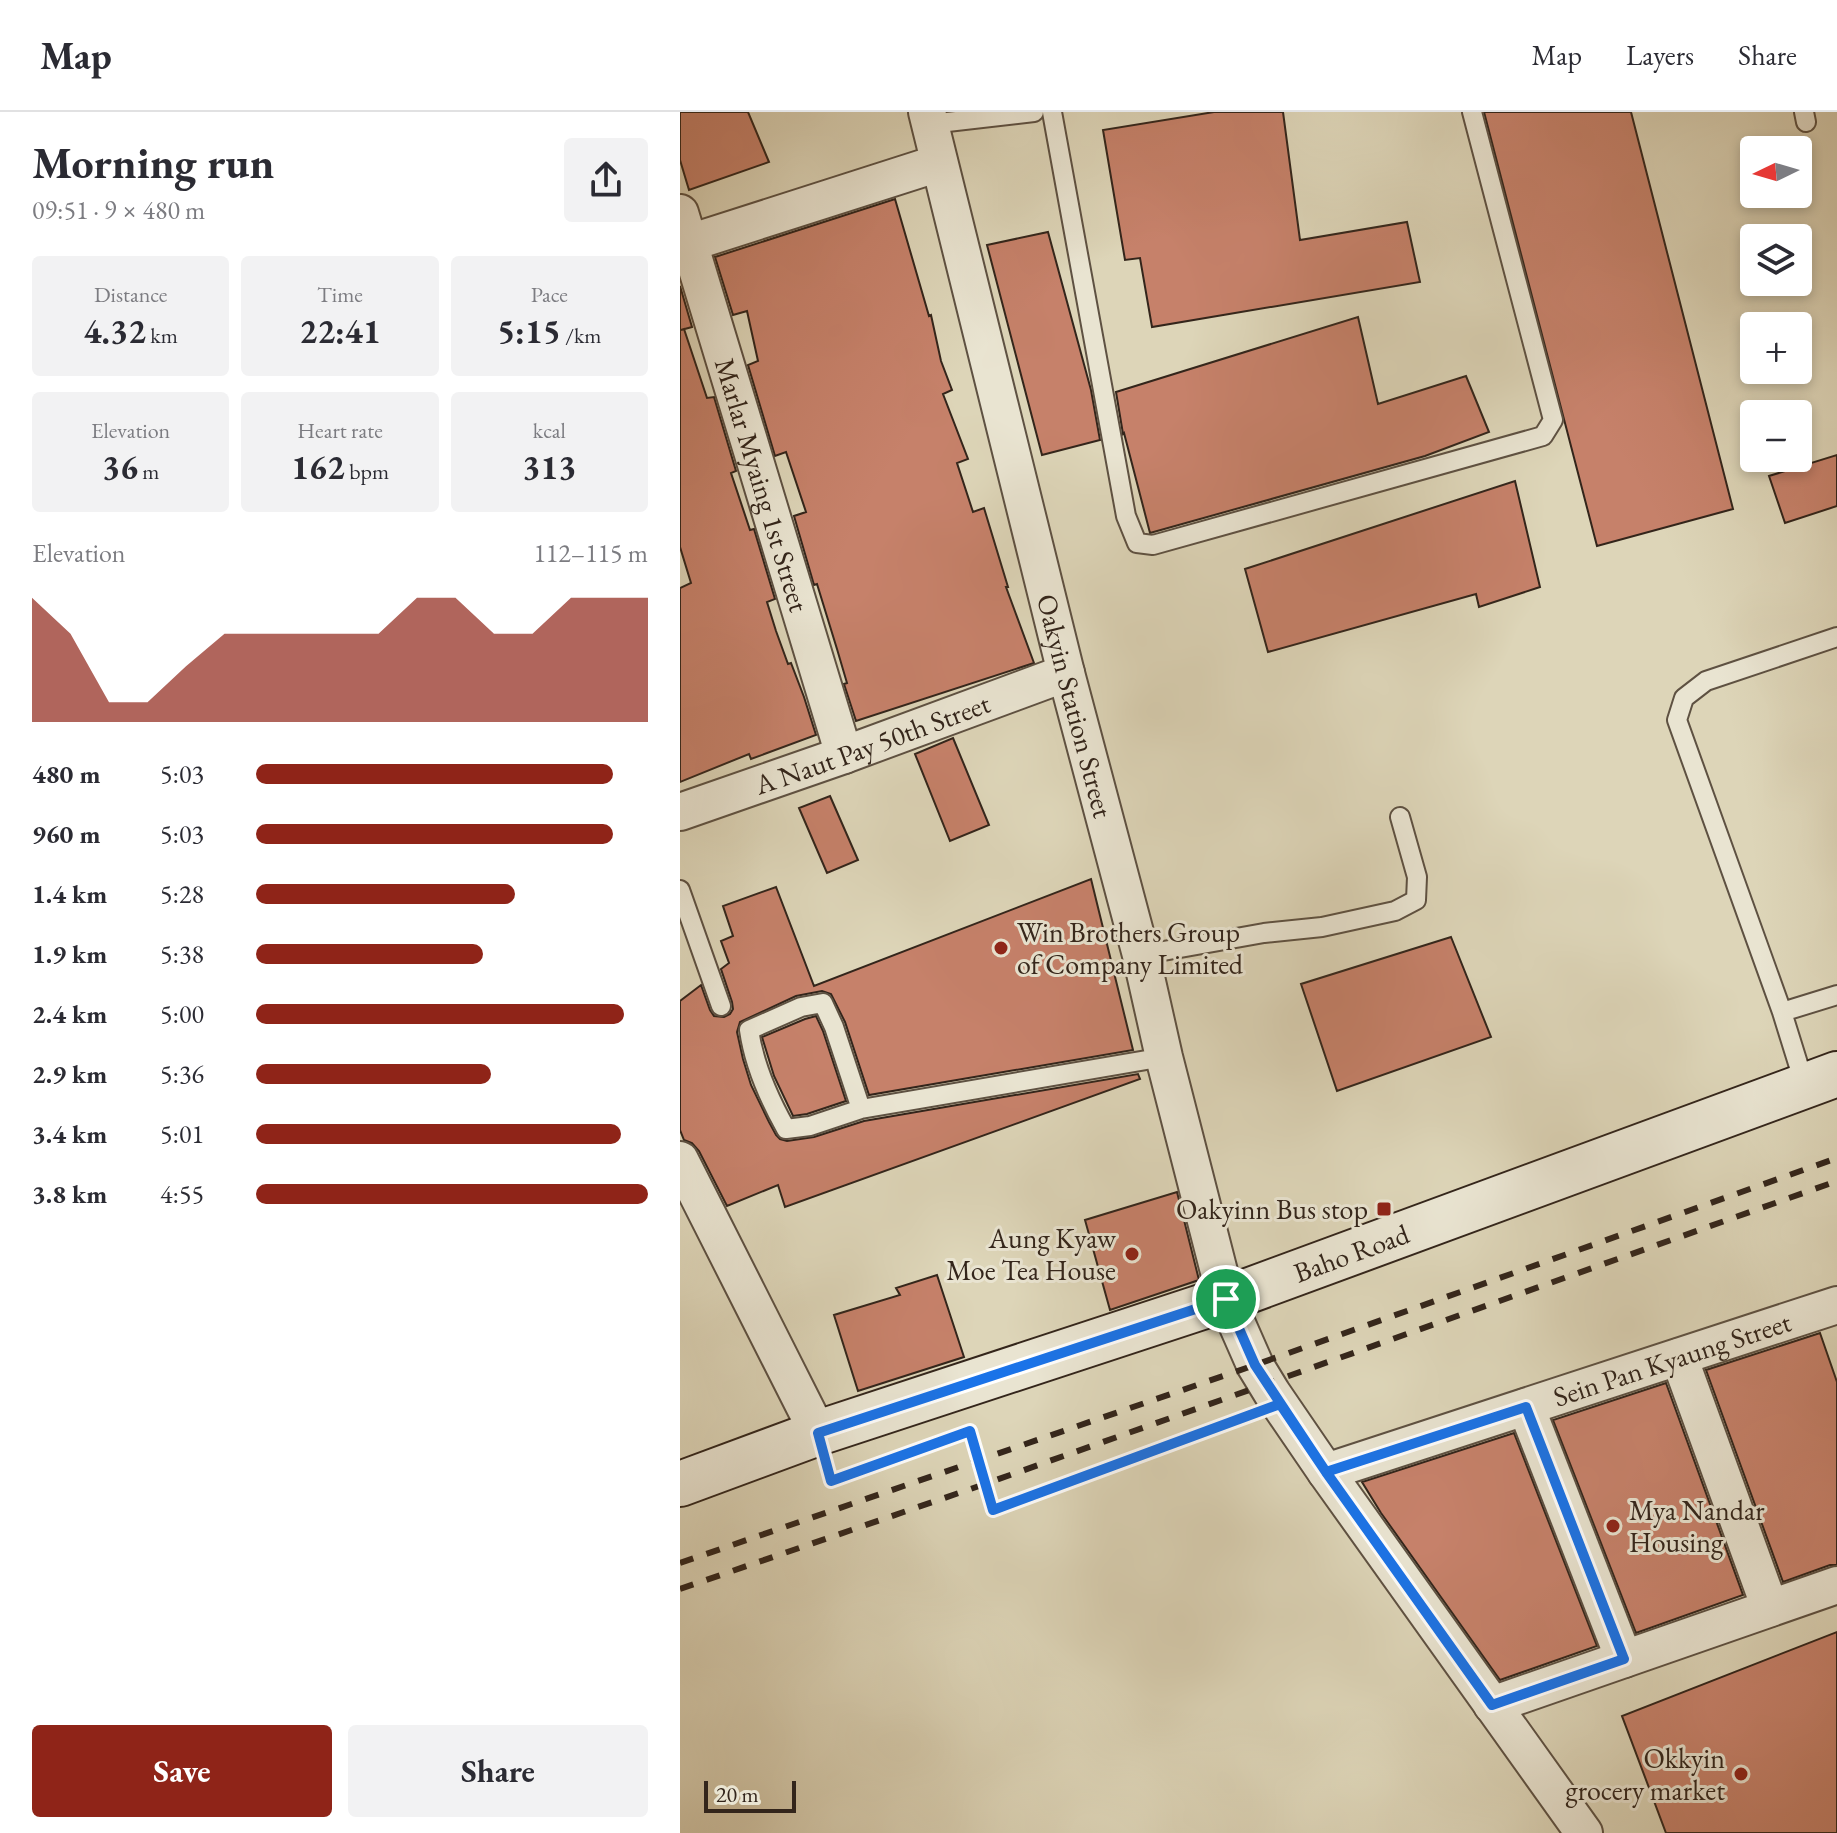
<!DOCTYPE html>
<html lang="en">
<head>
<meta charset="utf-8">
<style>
  body { margin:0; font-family:"EB Garamond",serif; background:#f2f2f3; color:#2b2b33; height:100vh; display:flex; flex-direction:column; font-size:30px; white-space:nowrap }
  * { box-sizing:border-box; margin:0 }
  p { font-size:26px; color:#7c7c81 }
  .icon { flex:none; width:44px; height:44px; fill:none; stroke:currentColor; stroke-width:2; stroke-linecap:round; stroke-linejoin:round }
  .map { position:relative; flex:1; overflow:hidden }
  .side { display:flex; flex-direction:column; background:#fff; width:680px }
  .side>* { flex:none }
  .needle { width:52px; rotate:265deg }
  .controls { position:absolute; left:1060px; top:24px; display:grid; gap:16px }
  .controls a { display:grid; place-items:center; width:72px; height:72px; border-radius:8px; background:#fff; box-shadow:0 4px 12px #0003; font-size:40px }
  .scale { position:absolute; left:24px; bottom:20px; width:92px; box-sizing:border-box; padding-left:8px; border:4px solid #33251b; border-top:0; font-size:22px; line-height:28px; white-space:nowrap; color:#33251b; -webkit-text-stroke:6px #e9e4d1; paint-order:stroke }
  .pin { position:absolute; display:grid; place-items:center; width:68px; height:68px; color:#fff; margin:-34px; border:4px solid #fff; border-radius:50%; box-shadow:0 2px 8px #0007 }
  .round { display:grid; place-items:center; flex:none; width:84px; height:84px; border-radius:8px; background:#f2f2f3 }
  .overview { display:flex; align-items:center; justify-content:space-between; height:136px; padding:0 32px }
  h1 { font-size:44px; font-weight:700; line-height:60px }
  .metrics { display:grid; grid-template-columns:repeat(3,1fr); gap:12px; height:136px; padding:8px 32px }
  .metrics div { display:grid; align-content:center; border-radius:8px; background:#f2f2f3; text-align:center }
  .metrics b { font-size:34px; font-weight:700 }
  .metrics small { font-size:22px; font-weight:400 }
  .metrics p { font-size:22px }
  .chart { height:224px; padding:16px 32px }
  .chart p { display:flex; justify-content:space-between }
  .chart svg { width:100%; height:144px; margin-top:8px; fill:#8f2418; opacity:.7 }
  .action { display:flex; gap:16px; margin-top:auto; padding:16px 32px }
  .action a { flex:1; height:92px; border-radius:8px; background:#8f2418; color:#fff; font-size:32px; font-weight:700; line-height:92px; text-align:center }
  .action a+a { background:#f2f2f3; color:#2b2b33 }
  ul { padding:0 32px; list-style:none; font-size:26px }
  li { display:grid; grid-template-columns:128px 96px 1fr; align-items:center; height:60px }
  li i { height:20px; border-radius:10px; background:#8f2418 }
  header { display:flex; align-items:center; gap:48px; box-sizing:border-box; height:112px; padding:0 40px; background:#fff; border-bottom:2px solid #e1e1e2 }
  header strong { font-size:38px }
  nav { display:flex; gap:44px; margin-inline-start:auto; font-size:28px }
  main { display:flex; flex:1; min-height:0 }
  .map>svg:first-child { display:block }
  .building { fill:#c6816a; stroke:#33251b; stroke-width:2 }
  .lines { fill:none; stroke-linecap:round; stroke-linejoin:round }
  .lane-casing { stroke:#5e5142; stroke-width:22 }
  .street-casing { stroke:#5e5142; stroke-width:40 }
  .secondary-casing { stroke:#33251b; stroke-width:48 }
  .path { stroke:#33251b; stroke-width:5; stroke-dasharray:6 4; stroke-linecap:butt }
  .lane { stroke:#e9e4d1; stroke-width:18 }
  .street { stroke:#e9e4d1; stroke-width:36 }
  .secondary { stroke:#e9e4d1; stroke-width:44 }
  .rail { stroke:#33251b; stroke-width:6; stroke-dasharray:14 14; stroke-linecap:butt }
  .route-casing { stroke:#fff; stroke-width:16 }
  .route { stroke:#1a73e8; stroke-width:10 }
  .poi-dot { fill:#8f2418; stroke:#e9e4d1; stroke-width:3 }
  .labels { text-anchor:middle; stroke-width:6; stroke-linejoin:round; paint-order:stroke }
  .street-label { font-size:28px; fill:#33251b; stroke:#e9e4d1 }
  .poi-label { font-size:28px; fill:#33251b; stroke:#e9e4d1; text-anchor:end }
</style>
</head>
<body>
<header>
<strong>Map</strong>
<nav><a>Map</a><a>Layers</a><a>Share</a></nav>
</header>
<main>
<section class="side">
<div class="overview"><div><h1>Morning run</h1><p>09:51 · 9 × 480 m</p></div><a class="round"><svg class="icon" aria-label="share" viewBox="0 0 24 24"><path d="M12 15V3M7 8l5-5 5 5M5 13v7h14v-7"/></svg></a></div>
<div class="metrics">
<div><p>Distance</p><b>4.32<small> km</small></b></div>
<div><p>Time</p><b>22:41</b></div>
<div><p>Pace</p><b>5:15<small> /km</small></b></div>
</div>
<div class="metrics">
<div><p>Elevation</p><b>36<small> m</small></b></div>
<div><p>Heart rate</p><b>162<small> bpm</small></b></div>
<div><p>kcal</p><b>313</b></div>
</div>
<div class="chart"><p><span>Elevation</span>112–115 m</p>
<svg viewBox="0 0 160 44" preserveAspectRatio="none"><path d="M0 44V6L10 17L20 38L30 38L40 27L50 17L60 17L70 17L80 17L90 17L100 6L110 6L120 17L130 17L140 6L150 6L160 6V44z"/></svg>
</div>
<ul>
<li><b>480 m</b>5:03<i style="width:91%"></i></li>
<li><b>960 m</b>5:03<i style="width:91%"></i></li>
<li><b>1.4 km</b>5:28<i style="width:66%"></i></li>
<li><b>1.9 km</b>5:38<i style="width:58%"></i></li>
<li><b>2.4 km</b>5:00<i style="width:94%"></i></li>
<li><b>2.9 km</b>5:36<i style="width:60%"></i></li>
<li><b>3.4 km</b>5:01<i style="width:93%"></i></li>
<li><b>3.8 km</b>4:55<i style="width:100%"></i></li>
</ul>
<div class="action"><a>Save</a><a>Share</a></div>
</section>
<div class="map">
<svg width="1157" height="1721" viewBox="0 0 1157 1721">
  <rect width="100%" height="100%" fill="#ddd5b8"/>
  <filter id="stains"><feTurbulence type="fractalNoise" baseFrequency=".0025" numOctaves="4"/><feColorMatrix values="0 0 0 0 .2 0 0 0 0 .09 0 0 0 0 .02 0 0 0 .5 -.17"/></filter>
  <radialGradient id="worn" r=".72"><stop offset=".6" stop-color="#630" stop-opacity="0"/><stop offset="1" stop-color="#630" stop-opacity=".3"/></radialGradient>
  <path class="building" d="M0,0h68l21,50 -80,28 -9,-30z
    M534,0h69l17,128 107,-18 13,60 -268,45 -12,-69 -15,2 -22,-130z
    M804,0h147l102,397 -136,37z
    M215,87l34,117 2,-1 10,46 11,29 -9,4 25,65 -11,4 16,49 11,-4 24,79h-2l28,76 -178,58 -12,-37 3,-1 -10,-34 -20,-65 -3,1 -20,-69 12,-4 -20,-60 -11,4 -27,-91 10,-4 -11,-50 -14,4 -18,-58z
    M368,120l43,158 9,50 -58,15 -55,-210z
    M0,174l12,41 -11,3 3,-1 23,69 7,-1 22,74 -5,2 19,57 4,-1 21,70 -8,3 9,29 12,33 3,-1 13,34 12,38 -65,24 -2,-5 -69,28v-194l11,-5 -11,-36z
    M678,205l20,87 88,-28 23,56 -64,24 -275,77 -26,-100 -1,1 -7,-42z
    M1157,343v51l-52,17 -16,-47z
    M835,369l25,106 -61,20 -3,-13 -208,58 -23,-83z
    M273,626l36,87 -39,16 -35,-87z
    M150,684l28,64 -31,13 -28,-65z
    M411,767l42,171 -264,45 -24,-73 -14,-28 -9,-3 -26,5 -56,26 -3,10 6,27 8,26 18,37 7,13 4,4 7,2 27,-4 50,-16 274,-47 2,5 -355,128 -7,-22 -51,21 -28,-55 -7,-8 -8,-3 -4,-10v-129l21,-16 9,25 4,6 10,1 6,-3 3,-5 -1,-7 -11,-33 8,-6 -8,-22 12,-5 -10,-30 53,-19 38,99z
    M771,825l40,100 -154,54 -36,-107z
    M136,904l7,15 23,70 -39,13 -14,2 -19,-40 -12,-39 43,-18z
    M497,1080l22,88 -89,30 -25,-90z
    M257,1163l27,82 -106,34 -24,-76 66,-20 -4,-7z
    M1140,1221l17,49v183h-7l-47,17 -77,-212z
    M986,1271l77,212 -107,38 -83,-213z
    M834,1321l83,213 -97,34 -119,-167 -19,-31z
    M1157,1520v201h-171l-44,-117z"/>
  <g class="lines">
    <defs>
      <path id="lane" d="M372,0l74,404 11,27 16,2 390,-109 10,-16 -81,-308
        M1124,0l2,10
        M250,12l104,-12
        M0,778l41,116
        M461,843l123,-22 58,-6 73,-16 21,-11 1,-23 -17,-60
        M1102,900l55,-17
        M1125,974l-23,-74 -105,-292 7,-22 22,-17 131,-44
        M181,997l-27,-82 -11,-24 -22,4 -52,23c5,35 19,67 37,99l24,-3 51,-17 303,-52"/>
      <g id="street">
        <path id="s1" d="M247,0l139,561 75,282 23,102 62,242 29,66 17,28 54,79 258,361"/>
        <path id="s2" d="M0,101l164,542"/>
        <path d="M0,134l259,-83"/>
        <path id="s3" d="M0,700l164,-57 222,-82"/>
        <path d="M0,1048l138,273"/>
        <path d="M999,1245l91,251"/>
        <path d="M846,1295l98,252"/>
        <path id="s4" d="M646,1360l511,-167"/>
        <path d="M812,1593l345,-120"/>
      </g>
      <g id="secondary">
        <path id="s5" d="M0,1372l138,-51 408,-134 611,-225"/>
      </g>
    </defs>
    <use href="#lane" class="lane-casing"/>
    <use href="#street" class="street-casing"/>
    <use href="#secondary" class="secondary-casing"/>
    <path class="path" d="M147,1354l4,15 139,-50 23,79 256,-94"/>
    <use href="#lane" class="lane"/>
    <use href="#street" class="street"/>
    <use href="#secondary" class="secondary"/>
    <path class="rail" d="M0,1451l575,-198 582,-207
      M0,1477l302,-104 855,-304"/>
  </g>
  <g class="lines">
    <defs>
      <path id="route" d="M546,1187l-408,134 13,48 139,-50 23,79 287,-106 46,68 166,233 132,-46 -98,-252 -200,65 -71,-107 -29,-66"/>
    </defs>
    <use href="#route" class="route-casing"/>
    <use href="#route" class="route"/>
  </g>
  <g class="poi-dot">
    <circle cx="321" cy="836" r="8"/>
    <rect x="696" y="1089" width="16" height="16" rx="4"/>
    <circle cx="452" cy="1142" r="8"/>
    <circle cx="933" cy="1414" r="8"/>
    <circle cx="1061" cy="1662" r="8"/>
  </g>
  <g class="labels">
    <g class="street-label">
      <text dy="10" stroke="none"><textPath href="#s2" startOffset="284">Marlar Myaing 1st Street</textPath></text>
      <text dy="10" stroke="none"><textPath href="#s1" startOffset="612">Oakyin Station Street</textPath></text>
      <text dy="10" stroke="none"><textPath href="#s3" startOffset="204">A Naut Pay 50th Street</textPath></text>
      <text dy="10" stroke="none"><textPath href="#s5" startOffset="710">Baho Road</textPath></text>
      <text dy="10" stroke="none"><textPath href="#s4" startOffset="364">Sein Pan Kyaung Street</textPath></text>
    </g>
    <g class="poi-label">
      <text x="337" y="830" text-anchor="start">Win Brothers Group<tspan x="337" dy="32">of Company Limited</tspan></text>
      <text x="688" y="1107">Oakyinn Bus stop</text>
      <text x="436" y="1136">Aung Kyaw<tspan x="436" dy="32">Moe Tea House</tspan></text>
      <text x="949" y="1408" text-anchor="start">Mya Nandar<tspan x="949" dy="32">Housing</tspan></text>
      <text x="1045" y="1656">Okkyin<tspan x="1045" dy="32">grocery market</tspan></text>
    </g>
  </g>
  <rect width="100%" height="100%" filter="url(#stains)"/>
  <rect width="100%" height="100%" fill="url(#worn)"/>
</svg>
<div class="controls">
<a><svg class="needle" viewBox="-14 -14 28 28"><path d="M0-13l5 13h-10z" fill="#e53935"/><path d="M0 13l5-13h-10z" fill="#7c7c81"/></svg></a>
<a><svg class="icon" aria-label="layers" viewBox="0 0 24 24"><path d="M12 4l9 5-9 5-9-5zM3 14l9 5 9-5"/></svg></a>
<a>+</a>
<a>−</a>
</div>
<div class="scale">20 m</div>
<div class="pin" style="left:546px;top:1187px;background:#1e9e55"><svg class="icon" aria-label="arrive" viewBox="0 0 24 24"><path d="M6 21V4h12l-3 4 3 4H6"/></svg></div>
</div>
</main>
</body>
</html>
